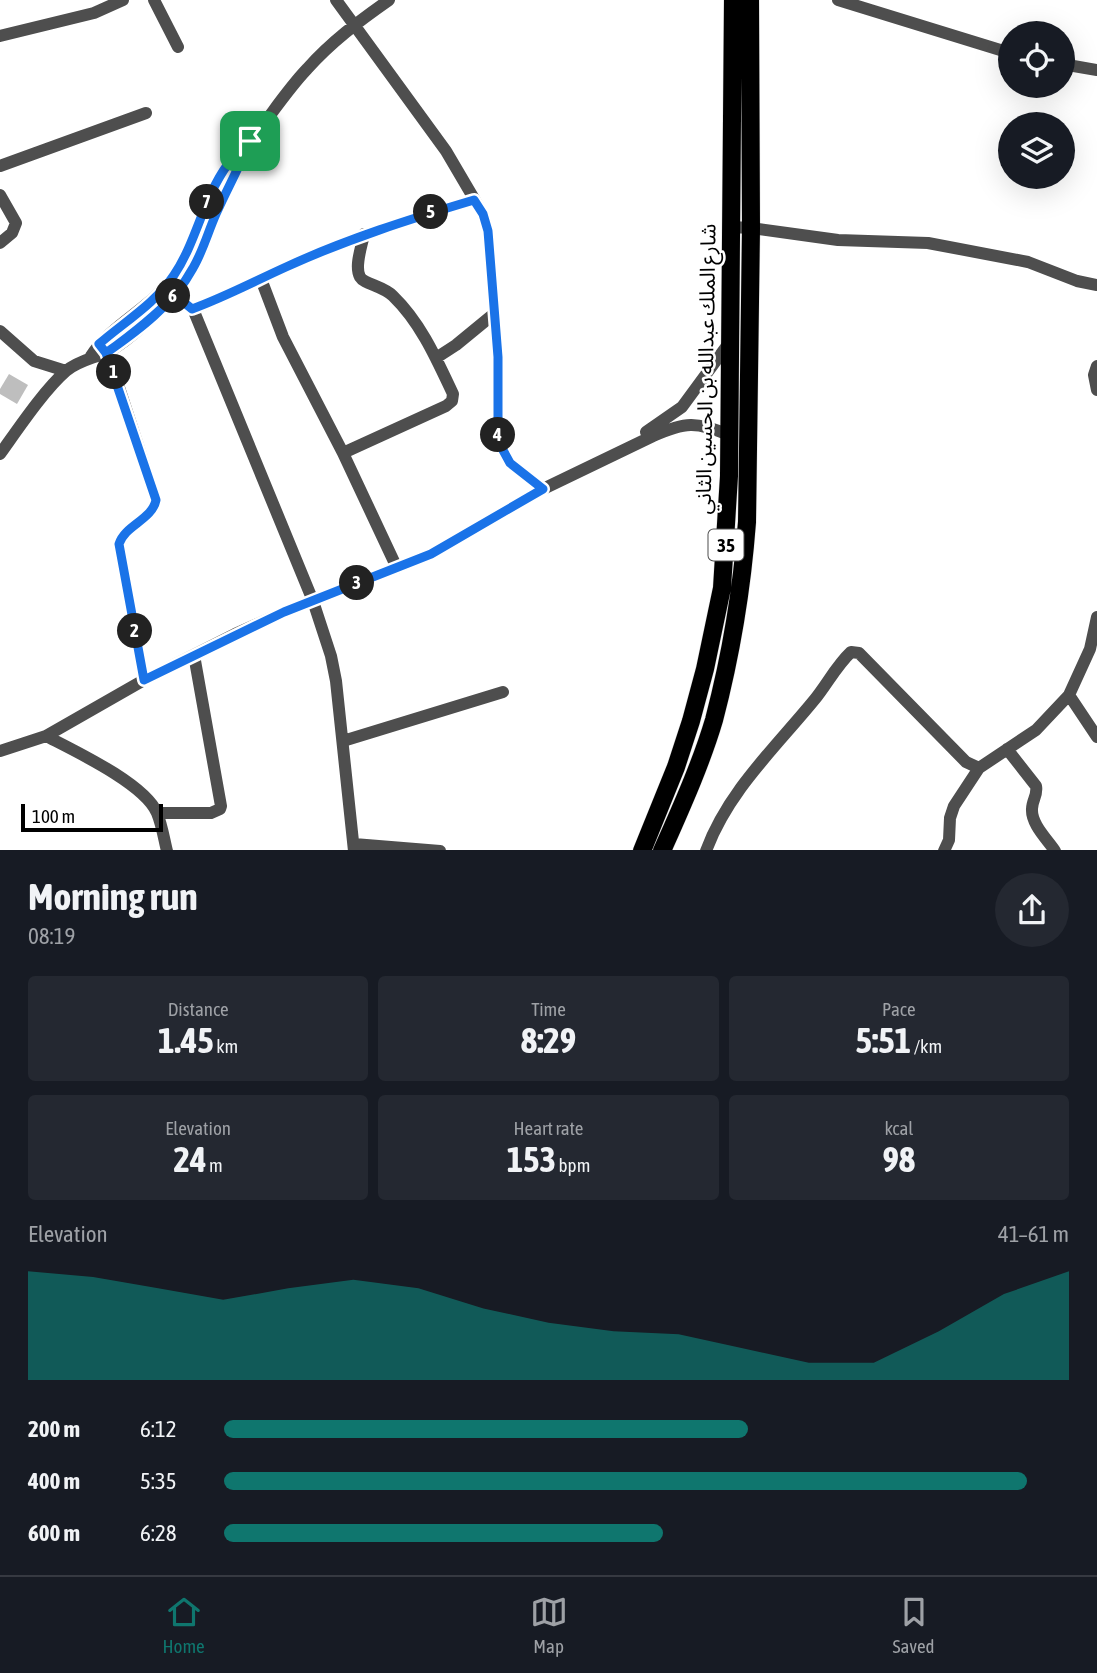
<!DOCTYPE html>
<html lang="en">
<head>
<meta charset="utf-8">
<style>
  body { margin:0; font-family:"Asap Condensed","Noto Sans Arabic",sans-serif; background:#242831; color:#f1f3f6; height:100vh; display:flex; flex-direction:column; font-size:26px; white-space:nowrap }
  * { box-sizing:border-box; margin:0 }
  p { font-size:23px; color:#9ea1a6 }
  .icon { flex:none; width:38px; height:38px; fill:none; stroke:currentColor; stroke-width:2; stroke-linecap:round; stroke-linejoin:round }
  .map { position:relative; height:850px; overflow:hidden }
  .drawer { display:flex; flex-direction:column; background:#171b24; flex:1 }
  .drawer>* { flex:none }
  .tools { position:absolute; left:998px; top:21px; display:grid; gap:14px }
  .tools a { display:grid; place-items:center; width:77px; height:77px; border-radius:50%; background:#171b24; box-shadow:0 7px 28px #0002; font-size:35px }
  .scale { position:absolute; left:21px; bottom:18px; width:142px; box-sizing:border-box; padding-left:7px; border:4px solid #000; border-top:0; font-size:19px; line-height:24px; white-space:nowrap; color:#000; -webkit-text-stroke:5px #fff; paint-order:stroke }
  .pin { position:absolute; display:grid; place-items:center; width:60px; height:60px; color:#fff; margin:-30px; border-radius:14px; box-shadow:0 4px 10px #0006 }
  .km { position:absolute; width:35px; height:35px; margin:-18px; border-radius:50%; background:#222; color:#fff; font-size:19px; line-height:35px; text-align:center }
  .round { display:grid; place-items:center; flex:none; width:74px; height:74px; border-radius:37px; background:#242831 }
  .headline { display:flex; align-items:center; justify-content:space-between; height:119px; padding:0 28px }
  h1 { font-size:38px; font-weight:700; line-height:52px }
  .figures { display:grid; grid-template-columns:repeat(3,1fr); gap:10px; height:119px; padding:7px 28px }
  .figures div { display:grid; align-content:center; border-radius:7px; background:#242831; text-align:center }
  .figures b { font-size:35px; font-weight:700 }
  .figures small { font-size:19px; font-weight:400 }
  .figures p { font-size:19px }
  .chart { height:196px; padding:14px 28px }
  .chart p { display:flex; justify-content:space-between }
  .chart svg { width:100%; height:126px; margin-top:7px; fill:#0f766e; opacity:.7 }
  ul { padding:0 28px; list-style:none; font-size:23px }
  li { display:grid; grid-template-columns:112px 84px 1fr; align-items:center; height:52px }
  li i { height:18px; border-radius:9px; background:#0f766e }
  .tab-bar { display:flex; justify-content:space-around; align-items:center; height:98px; border-top:2px solid #363941; background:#171b24; font-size:19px; color:#9ea1a6 }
  .tab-bar a { display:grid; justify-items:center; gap:4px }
  .tab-bar .selected { color:#0f766e }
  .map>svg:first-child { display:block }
  .building { fill:#bebebe }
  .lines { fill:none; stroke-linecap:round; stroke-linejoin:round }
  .highway-casing { stroke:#dbdbdb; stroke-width:19 }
  .minor { stroke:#4e4e4e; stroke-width:12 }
  .highway { stroke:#000; stroke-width:18 }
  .route-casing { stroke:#fff; stroke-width:14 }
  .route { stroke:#1a73e8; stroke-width:9 }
  .labels { text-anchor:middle; stroke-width:5; stroke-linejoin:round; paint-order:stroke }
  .shield { fill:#fff; stroke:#4c4c4c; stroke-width:2 }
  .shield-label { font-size:19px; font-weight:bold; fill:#000 }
  .street-label { font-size:21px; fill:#000; stroke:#fff }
</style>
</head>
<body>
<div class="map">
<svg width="1097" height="851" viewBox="0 0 1097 851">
  <rect width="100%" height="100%" fill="#fff"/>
  <path class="building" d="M9,374l19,11 -11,19 -17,-10v-5z"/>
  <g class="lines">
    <defs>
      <path id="highway" d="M642,851l34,-84 15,-46 14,-52 17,-81 7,-112 4,-476
        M662,851c19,-43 39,-87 52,-131 17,-65 28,-131 33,-198l4,-294 -1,-228"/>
    </defs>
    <use href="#highway" class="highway-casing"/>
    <path class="minor" d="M154,0l24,47
      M336,0l110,151 37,63 5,17 10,126v84l12,22 33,26
      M838,0l172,53
      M0,36l94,-23 29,-13
      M1062,64l35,6
      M0,166l146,-53
      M0,195l16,28 -4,10 -12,10
      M731,227l20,1 87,12 90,3 100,19 49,19 20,4
      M261,279l22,58 60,116 54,115
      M175,295l18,14c32,-12 62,-28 93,-42 61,-28 124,-48 188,-67
      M193,309l120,292 18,55 5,25 18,170
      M0,331l34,30 32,10
      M101,347l13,25 42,128c-4,20 -30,25 -37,44l25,136
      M91,356c20,-32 59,-47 81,-78 22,-30 29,-69 48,-101 8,-15 20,-24 31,-37 19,-23 35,-49 56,-71 24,-27 52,-48 82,-69
      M436,358l20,-13 39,-32
      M1097,366l-3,9 3,15
      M646,432l36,-25 47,-64
      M343,453l103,-47 6,-5 1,-7c-16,-34 -32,-71 -60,-98 -10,-10 -29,-12 -33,-19 -6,-11 2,-31 4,-43
      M0,454c18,-25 44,-64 66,-83 12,-10 25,-12 39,-18 19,-7 55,-42 69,-58 21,-23 29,-52 41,-80 10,-23 23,-44 33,-67
      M1097,617l-7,32 -21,46 28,42
      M46,736c29,15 99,48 111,77 5,12 7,26 10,38
      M343,741l160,-49
      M1007,749l29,37c2,9 -4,14 -4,23 -1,15 15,30 23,42
      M0,751l46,-15 98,-56 91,-46 49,-22 147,-58 112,-65 110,-53c32,-14 43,-15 76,-1
      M157,813h54l9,-4 1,-3 -27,-151
      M354,844l86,7
      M706,851c22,-60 70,-104 109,-152 12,-15 22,-34 36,-47l8,1 107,109 13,6
      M944,851l5,-11 1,-22 4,-12 25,-38 57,-38 33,-35"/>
    <use href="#highway" class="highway"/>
  </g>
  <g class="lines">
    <defs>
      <path id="route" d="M250,141c-10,25 -23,48 -34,73 -8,18 -13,37 -23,54 -20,37 -54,62 -87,85l50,147c-4,20 -31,25 -37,44l25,136 140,-68 147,-58 112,-65 -33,-26 -12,-22v-84l-10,-126 -5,-17 -9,-14c-64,19 -127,39 -188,67 -31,14 -61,30 -94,42l-17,-14c-21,22 -44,40 -69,58l-7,-9c25,-22 56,-40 75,-69 23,-34 29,-77 54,-111 6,-8 15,-16 22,-23"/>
    </defs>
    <use href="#route" class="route-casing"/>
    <use href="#route" class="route"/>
  </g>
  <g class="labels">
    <rect class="shield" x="708.5" y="529.5" width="35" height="31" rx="5"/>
    <g class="shield-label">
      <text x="726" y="552">35</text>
    </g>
    <g class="street-label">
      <text transform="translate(706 369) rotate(-89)" y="7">شارع الملك عبدالله بن الحسين الثاني</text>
    </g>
  </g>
</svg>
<div class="tools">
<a><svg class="icon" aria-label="locate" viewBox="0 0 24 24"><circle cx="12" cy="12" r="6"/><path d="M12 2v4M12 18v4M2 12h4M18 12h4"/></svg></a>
<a><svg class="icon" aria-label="layers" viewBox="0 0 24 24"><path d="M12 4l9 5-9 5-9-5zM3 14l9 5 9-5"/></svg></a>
</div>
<div class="scale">100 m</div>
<div class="pin" style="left:250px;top:141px;background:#1e9e55"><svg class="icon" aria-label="arrive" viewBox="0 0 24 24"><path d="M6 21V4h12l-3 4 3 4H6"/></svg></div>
<b class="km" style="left:114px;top:372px">1</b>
<b class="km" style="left:135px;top:631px">2</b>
<b class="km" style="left:357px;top:583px">3</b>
<b class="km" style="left:498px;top:435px">4</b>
<b class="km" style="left:431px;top:212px">5</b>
<b class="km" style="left:173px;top:296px">6</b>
<b class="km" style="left:207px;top:202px">7</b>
</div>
<section class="drawer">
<div class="headline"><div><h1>Morning run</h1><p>08:19</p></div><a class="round"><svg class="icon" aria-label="share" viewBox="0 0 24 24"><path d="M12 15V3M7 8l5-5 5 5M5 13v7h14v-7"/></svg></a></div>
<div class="figures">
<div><p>Distance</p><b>1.45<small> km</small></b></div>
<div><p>Time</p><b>8:29</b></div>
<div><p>Pace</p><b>5:51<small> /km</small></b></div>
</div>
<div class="figures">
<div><p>Elevation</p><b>24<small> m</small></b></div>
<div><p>Heart rate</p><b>153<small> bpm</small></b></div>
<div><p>kcal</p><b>98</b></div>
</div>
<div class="chart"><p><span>Elevation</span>41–61 m</p>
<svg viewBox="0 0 160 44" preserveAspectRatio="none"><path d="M0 44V6L10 8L20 12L30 16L40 12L50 9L60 12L70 19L80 24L90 27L100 28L110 33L120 38L130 38L140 27L150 14L160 6V44z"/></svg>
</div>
<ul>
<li><b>200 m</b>6:12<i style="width:62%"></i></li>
<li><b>400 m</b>5:35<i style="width:95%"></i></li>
<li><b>600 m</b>6:28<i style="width:52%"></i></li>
</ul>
</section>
<nav class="tab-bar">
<a class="selected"><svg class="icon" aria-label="home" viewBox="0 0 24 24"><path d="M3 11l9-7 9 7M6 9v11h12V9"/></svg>Home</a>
<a><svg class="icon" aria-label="map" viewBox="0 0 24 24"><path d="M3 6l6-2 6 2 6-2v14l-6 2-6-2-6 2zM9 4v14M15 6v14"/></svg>Map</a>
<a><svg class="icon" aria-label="saved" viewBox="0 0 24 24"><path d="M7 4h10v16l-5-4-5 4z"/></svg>Saved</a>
</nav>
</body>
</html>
